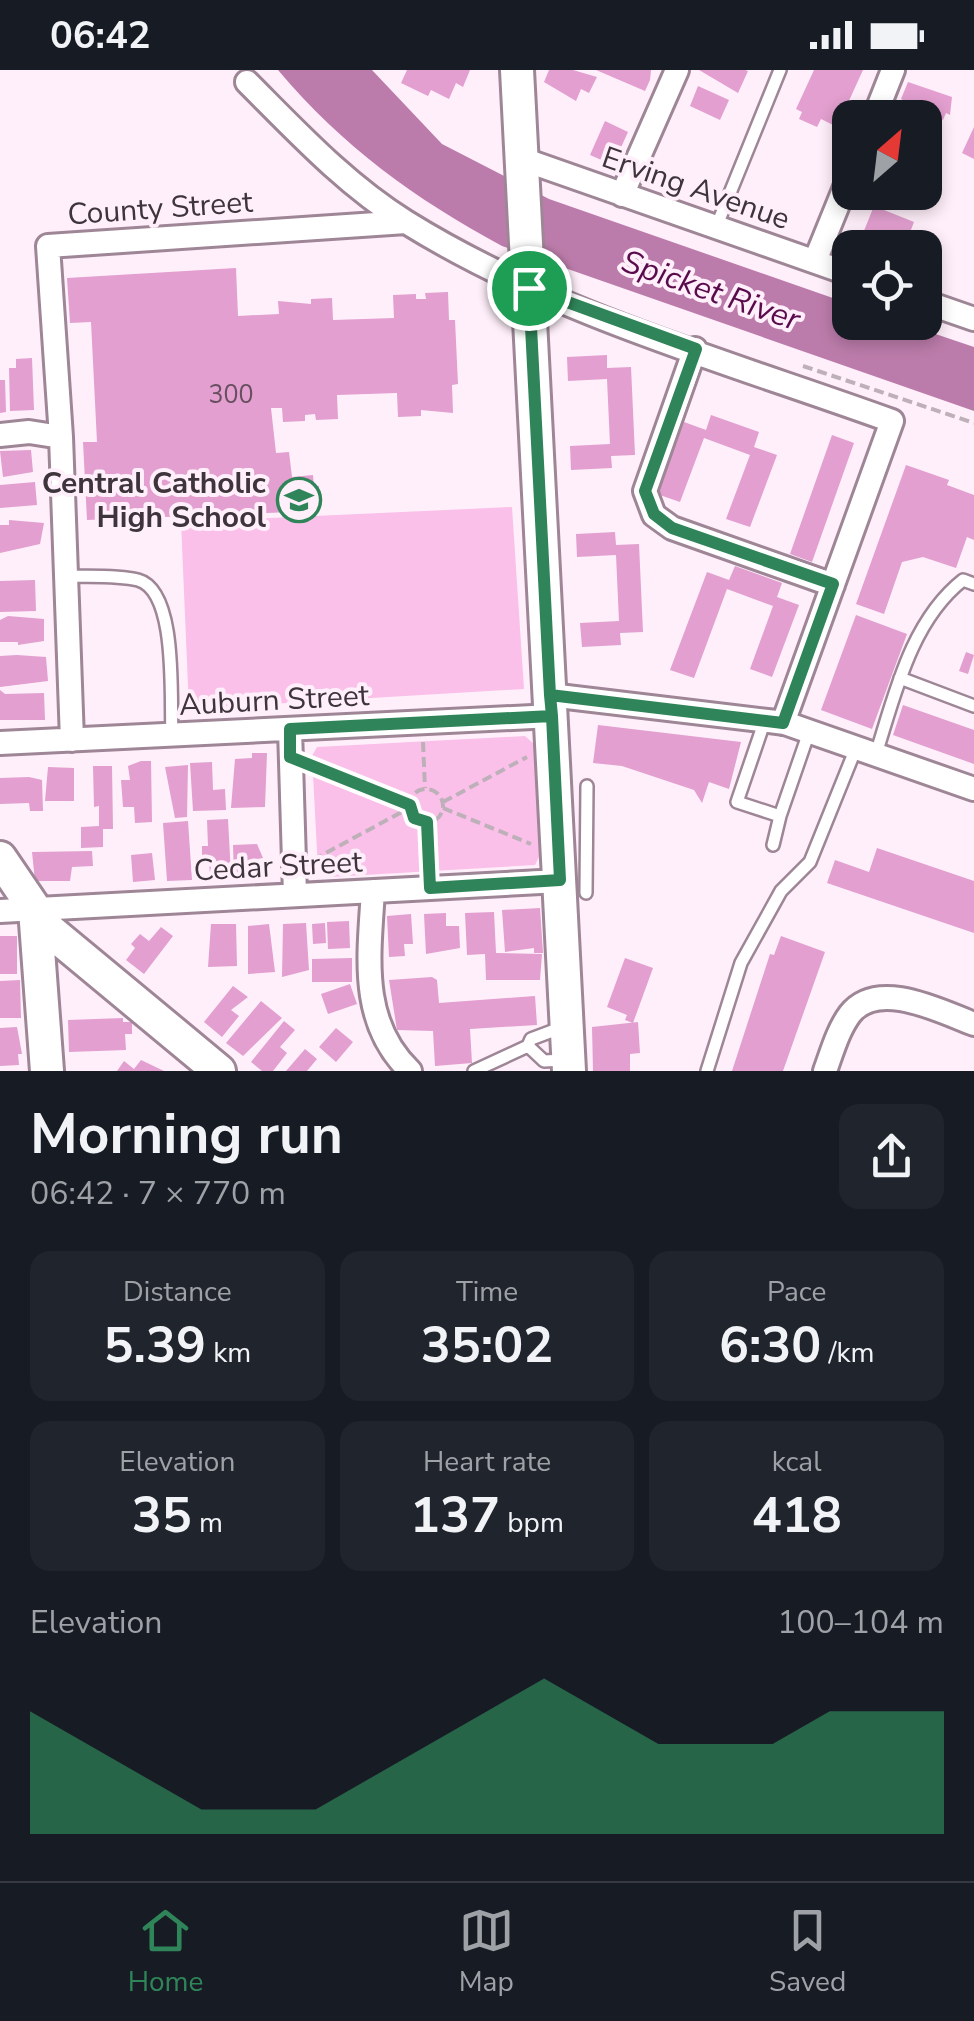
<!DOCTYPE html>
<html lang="en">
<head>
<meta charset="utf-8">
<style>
  body { margin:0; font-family:"Nunito Sans",sans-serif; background:#20242c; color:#f1f3f6; height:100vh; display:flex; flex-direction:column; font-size:38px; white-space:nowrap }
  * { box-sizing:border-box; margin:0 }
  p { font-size:32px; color:#9ea1a6 }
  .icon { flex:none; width:55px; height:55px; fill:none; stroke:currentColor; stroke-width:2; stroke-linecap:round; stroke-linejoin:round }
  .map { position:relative; height:1001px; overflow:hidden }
  .details { display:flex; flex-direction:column; background:#171b24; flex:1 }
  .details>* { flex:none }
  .needle { width:65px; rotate:28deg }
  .tools { position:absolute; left:832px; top:30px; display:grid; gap:20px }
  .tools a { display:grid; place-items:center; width:110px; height:110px; border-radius:20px; background:#171b24; box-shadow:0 5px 15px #0003; font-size:50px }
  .pin { position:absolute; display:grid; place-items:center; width:85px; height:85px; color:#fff; margin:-42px; border:5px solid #fff; border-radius:50%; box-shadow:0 2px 10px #0007 }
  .round { display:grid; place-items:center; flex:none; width:105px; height:105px; border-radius:20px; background:#20242c }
  .overview { display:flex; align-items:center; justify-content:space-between; height:170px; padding:0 30px }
  h1 { font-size:55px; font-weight:700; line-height:75px }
  .figures { display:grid; grid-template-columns:repeat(3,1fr); gap:15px; height:170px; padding:10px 30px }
  .figures div { display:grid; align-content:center; border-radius:20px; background:#20242c; text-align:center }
  .figures b { font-size:50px; font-weight:700 }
  .figures small { font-size:28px; font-weight:400 }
  .figures p { font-size:28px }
  .chart { height:280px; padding:20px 30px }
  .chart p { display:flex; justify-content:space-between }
  .chart svg { width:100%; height:180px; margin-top:10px; fill:#2f8559; opacity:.7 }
  .status { display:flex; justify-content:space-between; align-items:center; height:70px; padding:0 50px; background:#171b24; direction:ltr }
  .status svg { height:28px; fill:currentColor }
  .tab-bar { display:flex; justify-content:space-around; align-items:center; height:140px; border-top:2px solid #363941; background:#171b24; font-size:28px; color:#9ea1a6 }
  .tab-bar a { display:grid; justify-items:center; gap:5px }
  .tab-bar .on { color:#2f8559 }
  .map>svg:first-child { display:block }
  .green { fill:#fac0e9 }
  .water { fill:#bc7cab }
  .building { fill:#e29fcf }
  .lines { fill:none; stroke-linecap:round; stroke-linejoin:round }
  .lane-casing { stroke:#9e8697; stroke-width:16 }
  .street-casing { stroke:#9e8697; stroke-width:28 }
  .secondary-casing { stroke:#9e8697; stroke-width:38 }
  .path { stroke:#beb0b9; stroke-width:4; stroke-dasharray:10 5; stroke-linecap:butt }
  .lane { stroke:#fff; stroke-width:11 }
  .street { stroke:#fff; stroke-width:22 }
  .secondary { stroke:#fff; stroke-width:32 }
  .route-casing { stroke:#fff; stroke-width:20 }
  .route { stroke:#2f8559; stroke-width:12 }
  .labels { text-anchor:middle; stroke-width:8; stroke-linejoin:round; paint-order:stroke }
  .number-label { font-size:25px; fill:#674f60 }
  .street-label { font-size:30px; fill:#3e343b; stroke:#ffeffa }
  .poi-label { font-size:30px; font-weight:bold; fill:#3e343b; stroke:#ffeffa; text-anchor:end }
  .water-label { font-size:32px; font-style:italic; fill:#5a0b4b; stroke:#ffeffa }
</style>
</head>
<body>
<div class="status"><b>06:42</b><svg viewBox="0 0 49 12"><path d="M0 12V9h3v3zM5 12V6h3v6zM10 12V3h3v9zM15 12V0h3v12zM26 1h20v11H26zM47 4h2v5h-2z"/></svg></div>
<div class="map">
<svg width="974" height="1001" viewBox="0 0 974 1001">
  <rect width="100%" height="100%" fill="#ffeffa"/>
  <path class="green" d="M512,437l12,182 -335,20 -8,-187z
    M525,666l9,8 6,111 -5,10 -205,12 -12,-7 -6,-114 5,-9z"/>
  <path class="water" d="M278,0h94l70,74 107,55 301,105v18l53,1 71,24v64l-472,-165c-87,-47 -160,-100 -224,-176z"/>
  <path class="building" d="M407,0h63l-7,17 -7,-4 -7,16 -18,-9 -3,6 -27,-13z
    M549,0h24l24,7 -8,16 -8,-4 -5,12 -32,-19z
    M596,0h55l-1,10 -5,11z
    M699,0h46l3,1 -10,22z
    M814,0h49l-26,57 -16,-8 -4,8 -18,-8 3,-7 -6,-3z
    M908,12l44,15 -2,18 -4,-2 -3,7 -42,-21z
    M698,16l31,14 -9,20 -30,-14z
    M605,51l23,11 -15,33 -23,-10z
    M974,57v32l-12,-6z
    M874,136l40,16 -10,26h-47z
    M236,198l2,48 41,-2 -1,-13 33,3v-5l21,-1 1,22 61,-2 -1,-23 23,-1v5h10l-1,-6 23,-1 1,28h6l3,64 -6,1 1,28 -32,-3v6l-23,1 -1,-24 -60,2 1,24 -22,1 -1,-6 -10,1v6l-22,1 -1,-14h-11l5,45 13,-1 3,25 21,-2 1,12 5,-1 -2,25 -230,9 -4,-78h14l-6,-120 -21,1 -3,-45z
    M607,285v13l24,-1 4,88 -24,1 1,12 -41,2 -1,-24 40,-2 -3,-65 -39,2 -1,-24z
    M32,288l2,52 -24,1 -1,-43h7v-9z
    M0,310h5l1,32 -6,1z
    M711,345l48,17 -5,15 23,8 -27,72 -24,-8 24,-64 -46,-17 -24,64 -23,-8 27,-72 22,8z
    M832,365l22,8 -42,119 -22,-8z
    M31,380l2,22 -30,5 -3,-26z
    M906,395l43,15 -2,5 27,10v45l-7,-3 -11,31 -33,-11 -21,5 -18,52 -28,-10z
    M35,412l2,23 -37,3v-23z
    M9,450l35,3 -4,21 -40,9v-28h9z
    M615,462l1,13 23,-1 4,88 -23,1 1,12 -39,2 -2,-24 39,-2 -3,-66 -39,2 -1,-23z
    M735,496l47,17 -5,14 22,8 -27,72 -22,-8 23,-63 -46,-17 -33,89 -24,-8 37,-98 22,8z
    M35,510l1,31 -36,1v-31z
    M856,545l51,19 -35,95 -51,-19z
    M8,546l36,3v22l-26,4v-3h-18v-22z
    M966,582l8,3 -6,19 -9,-3z
    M17,585l29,2 2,24 -48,6v-31z
    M0,620l5,4 39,-1 1,27h-45z
    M903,635l71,25v34l-81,-29z
    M598,655l143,17 -12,47 -20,-7 -7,21 -8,-13 -72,-24 -29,-3z
    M252,683h15l-2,54 -34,1 4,-49 17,-1z
    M141,691h10l1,61 -17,1 -1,-16h-11l-2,-27h9l-2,-14z
    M212,692l1,28 12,-1 1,21 -33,1 -3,-48z
    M188,695l-1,52 -12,1 -10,-51z
    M93,696h19l1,63h-10v18l-22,1v-21l18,-1v-20l-5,1z
    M48,697l26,1v33h-29z
    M29,707l13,3 1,31h-13l-1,-8 -29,1v-26z
    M228,749l3,56 -21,1 -1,-15h-7v-15h6l-1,-26z
    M188,751l4,59 -25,1 -4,-58z
    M257,774l6,14 -6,1v16l-23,1 -1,-31z
    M877,778l97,33v52l-147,-50 8,-23 34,12z
    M92,781l1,15 -21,1 -2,14h-35l-3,-29z
    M152,783l3,27 -22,2 -2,-27z
    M540,838l3,45h-9v-5l-29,4 -3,-42z
    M494,842l2,41 46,1 -2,26h-54l-1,-26 -18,1 -2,-42z
    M446,843v13h13l1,22 -34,6 -2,-40z
    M411,844l2,30h-9l1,12 -16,1 -2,-41z
    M349,851l1,27 -22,1 -1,-27z
    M306,853l3,47 -27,7 1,-53z
    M325,853l1,20 -13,1 -1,-20z
    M211,854h25l1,42 -29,1z
    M269,854l6,48 -27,2v-48z
    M161,857l12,9 -29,38 -18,-14 9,-12 -4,-4 9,-10 9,7z
    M0,866h17v38h-17z
    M781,866l44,16 -42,119h-51l38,-117 4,1z
    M352,888v24h-40v-23z
    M625,888l28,10 -20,55 -8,-3 2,-5 -20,-8z
    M432,907l5,3 2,23 96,-7 2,29 -67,4 2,34 -37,3 -2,-35 -36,-1 -8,-50z
    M20,910l1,38h-21v-37z
    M350,914l7,20 -29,10 -7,-20z
    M233,916l15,11 -17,13 8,6 -17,21 -18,-15z
    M261,931l21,17 -39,38 -17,-13z
    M123,948v4h9v12h-7l1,16 -57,2 -1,-32z
    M284,951l11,9 -15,17 7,6 -14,18h-11l-11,-9z
    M638,952l2,31 -10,1v17h-37l-1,-44z
    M17,957l5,27h-4l1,11 -19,1v-38z
    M336,958l17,14 -17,20 -17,-15z
    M305,979l12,10 -10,12h-21z
    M141,990l23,11h-47l7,-10 10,8z"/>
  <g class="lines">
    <defs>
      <path id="lane" d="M717,155l63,-155
        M66,506c22,1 50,-1 72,4 40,11 32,118 34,155
        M900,608l74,28
        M765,650l-28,82 43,14 29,-84
        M876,684c19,-60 35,-133 87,-174l11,4
        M773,775l7,-29
        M586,823l1,-107
        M528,976l16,15 20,-1
        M474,1001l54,-25 3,-7 32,-12
        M707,1001l34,-108 40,-72 29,-29 46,-114"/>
      <path id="street" d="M247,12c49,49 99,103 159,140 148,92 323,140 486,199l-109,302
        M874,48l19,-48
        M522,89l328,115
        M622,125l55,-125
        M815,191l35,-86
        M925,232l49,17
        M695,279l-50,142 9,24 18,13 161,57
        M0,365l29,-3 32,5
        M550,625l235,28 189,66
        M290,659l5,166
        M72,670l-11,-303 -13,-191 358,-24
        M0,673l552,-27
        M373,821c-4,65 -14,131 37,180
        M0,841l560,-30
        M825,1001c7,-19 13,-41 25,-57 28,-36 92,-2 124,10"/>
      <path id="secondary" d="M517,0l52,1001
        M0,788l49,72 170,141
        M35,839l12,162"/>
    </defs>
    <use href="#lane" class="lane-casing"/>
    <use href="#street" class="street-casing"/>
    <use href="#secondary" class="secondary-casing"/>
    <path class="path" d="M803,296l171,57
      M423,672l2,46
      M309,693l100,42
      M409 736a17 17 0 1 1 34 0a17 17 0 1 1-34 0Z
      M443,732l84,-45
      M443,738l88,36
      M427,752l2,45
      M313,790l96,-52"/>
    <use href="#lane" class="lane"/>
    <use href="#street" class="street"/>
    <use href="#secondary" class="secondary"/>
  </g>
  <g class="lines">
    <defs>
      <path id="route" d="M529,218l21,407 2,21 -262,13v28l120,48 4,13 13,4 3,66 130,-8 -8,-164 -2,-21 233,28 50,-139 -161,-56 -18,-14 -9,-23 51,-142 -167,-61"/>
    </defs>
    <use href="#route" class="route-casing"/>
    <use href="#route" class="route"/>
  </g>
  <defs>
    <symbol id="school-ring" viewBox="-11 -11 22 22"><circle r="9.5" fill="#ffeffa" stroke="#2f8559" stroke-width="1.5"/><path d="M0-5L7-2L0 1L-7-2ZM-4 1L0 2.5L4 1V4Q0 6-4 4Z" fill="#2f8559"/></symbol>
  </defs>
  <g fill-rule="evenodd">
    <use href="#school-ring" x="274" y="405" width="50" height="50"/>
  </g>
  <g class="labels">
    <g class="number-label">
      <text x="231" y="333">300</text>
    </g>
    <g class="street-label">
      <text transform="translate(696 118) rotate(19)" y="10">Erving Avenue</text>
      <text transform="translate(160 138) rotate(-4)" y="10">County Street</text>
      <text transform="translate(274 630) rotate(-3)" y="10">Auburn Street</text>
      <text transform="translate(278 796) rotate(-3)" y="10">Cedar Street</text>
    </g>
    <g class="poi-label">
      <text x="266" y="423">Central Catholic<tspan x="266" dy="34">High School</tspan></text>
    </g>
    <g class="water-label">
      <text transform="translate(711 220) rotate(19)" y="11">Spicket River</text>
    </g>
  </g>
</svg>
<div class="tools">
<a><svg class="needle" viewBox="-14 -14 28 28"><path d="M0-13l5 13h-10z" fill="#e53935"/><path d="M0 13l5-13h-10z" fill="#9ea1a6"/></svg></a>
<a><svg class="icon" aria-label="locate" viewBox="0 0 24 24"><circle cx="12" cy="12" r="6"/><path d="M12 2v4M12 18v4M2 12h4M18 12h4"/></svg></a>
</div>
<div class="pin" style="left:529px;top:218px;background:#1e9e55"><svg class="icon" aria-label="arrive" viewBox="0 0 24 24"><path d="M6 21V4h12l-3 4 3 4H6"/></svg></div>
</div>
<section class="details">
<div class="overview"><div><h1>Morning run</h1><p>06:42 · 7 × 770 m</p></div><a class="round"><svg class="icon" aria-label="share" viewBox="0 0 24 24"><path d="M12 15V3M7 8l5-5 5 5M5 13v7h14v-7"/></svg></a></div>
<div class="figures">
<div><p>Distance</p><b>5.39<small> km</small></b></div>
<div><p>Time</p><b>35:02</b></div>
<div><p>Pace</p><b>6:30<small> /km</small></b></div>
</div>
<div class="figures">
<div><p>Elevation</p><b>35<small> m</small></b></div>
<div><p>Heart rate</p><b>137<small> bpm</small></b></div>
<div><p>kcal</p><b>418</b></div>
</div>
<div class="chart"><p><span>Elevation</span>100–104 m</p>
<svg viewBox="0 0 160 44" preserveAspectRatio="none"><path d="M0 44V14L10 22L20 30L30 38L40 38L50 38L60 30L70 22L80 14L90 6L100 14L110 22L120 22L130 22L140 14L150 14L160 14V44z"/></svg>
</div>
</section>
<nav class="tab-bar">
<a class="on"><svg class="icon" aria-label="home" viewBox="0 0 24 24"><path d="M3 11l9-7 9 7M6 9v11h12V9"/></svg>Home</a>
<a><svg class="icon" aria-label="map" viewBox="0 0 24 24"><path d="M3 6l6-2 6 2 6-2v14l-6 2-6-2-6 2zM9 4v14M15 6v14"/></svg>Map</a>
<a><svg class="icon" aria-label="saved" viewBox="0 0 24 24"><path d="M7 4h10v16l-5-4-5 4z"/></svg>Saved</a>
</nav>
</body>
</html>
